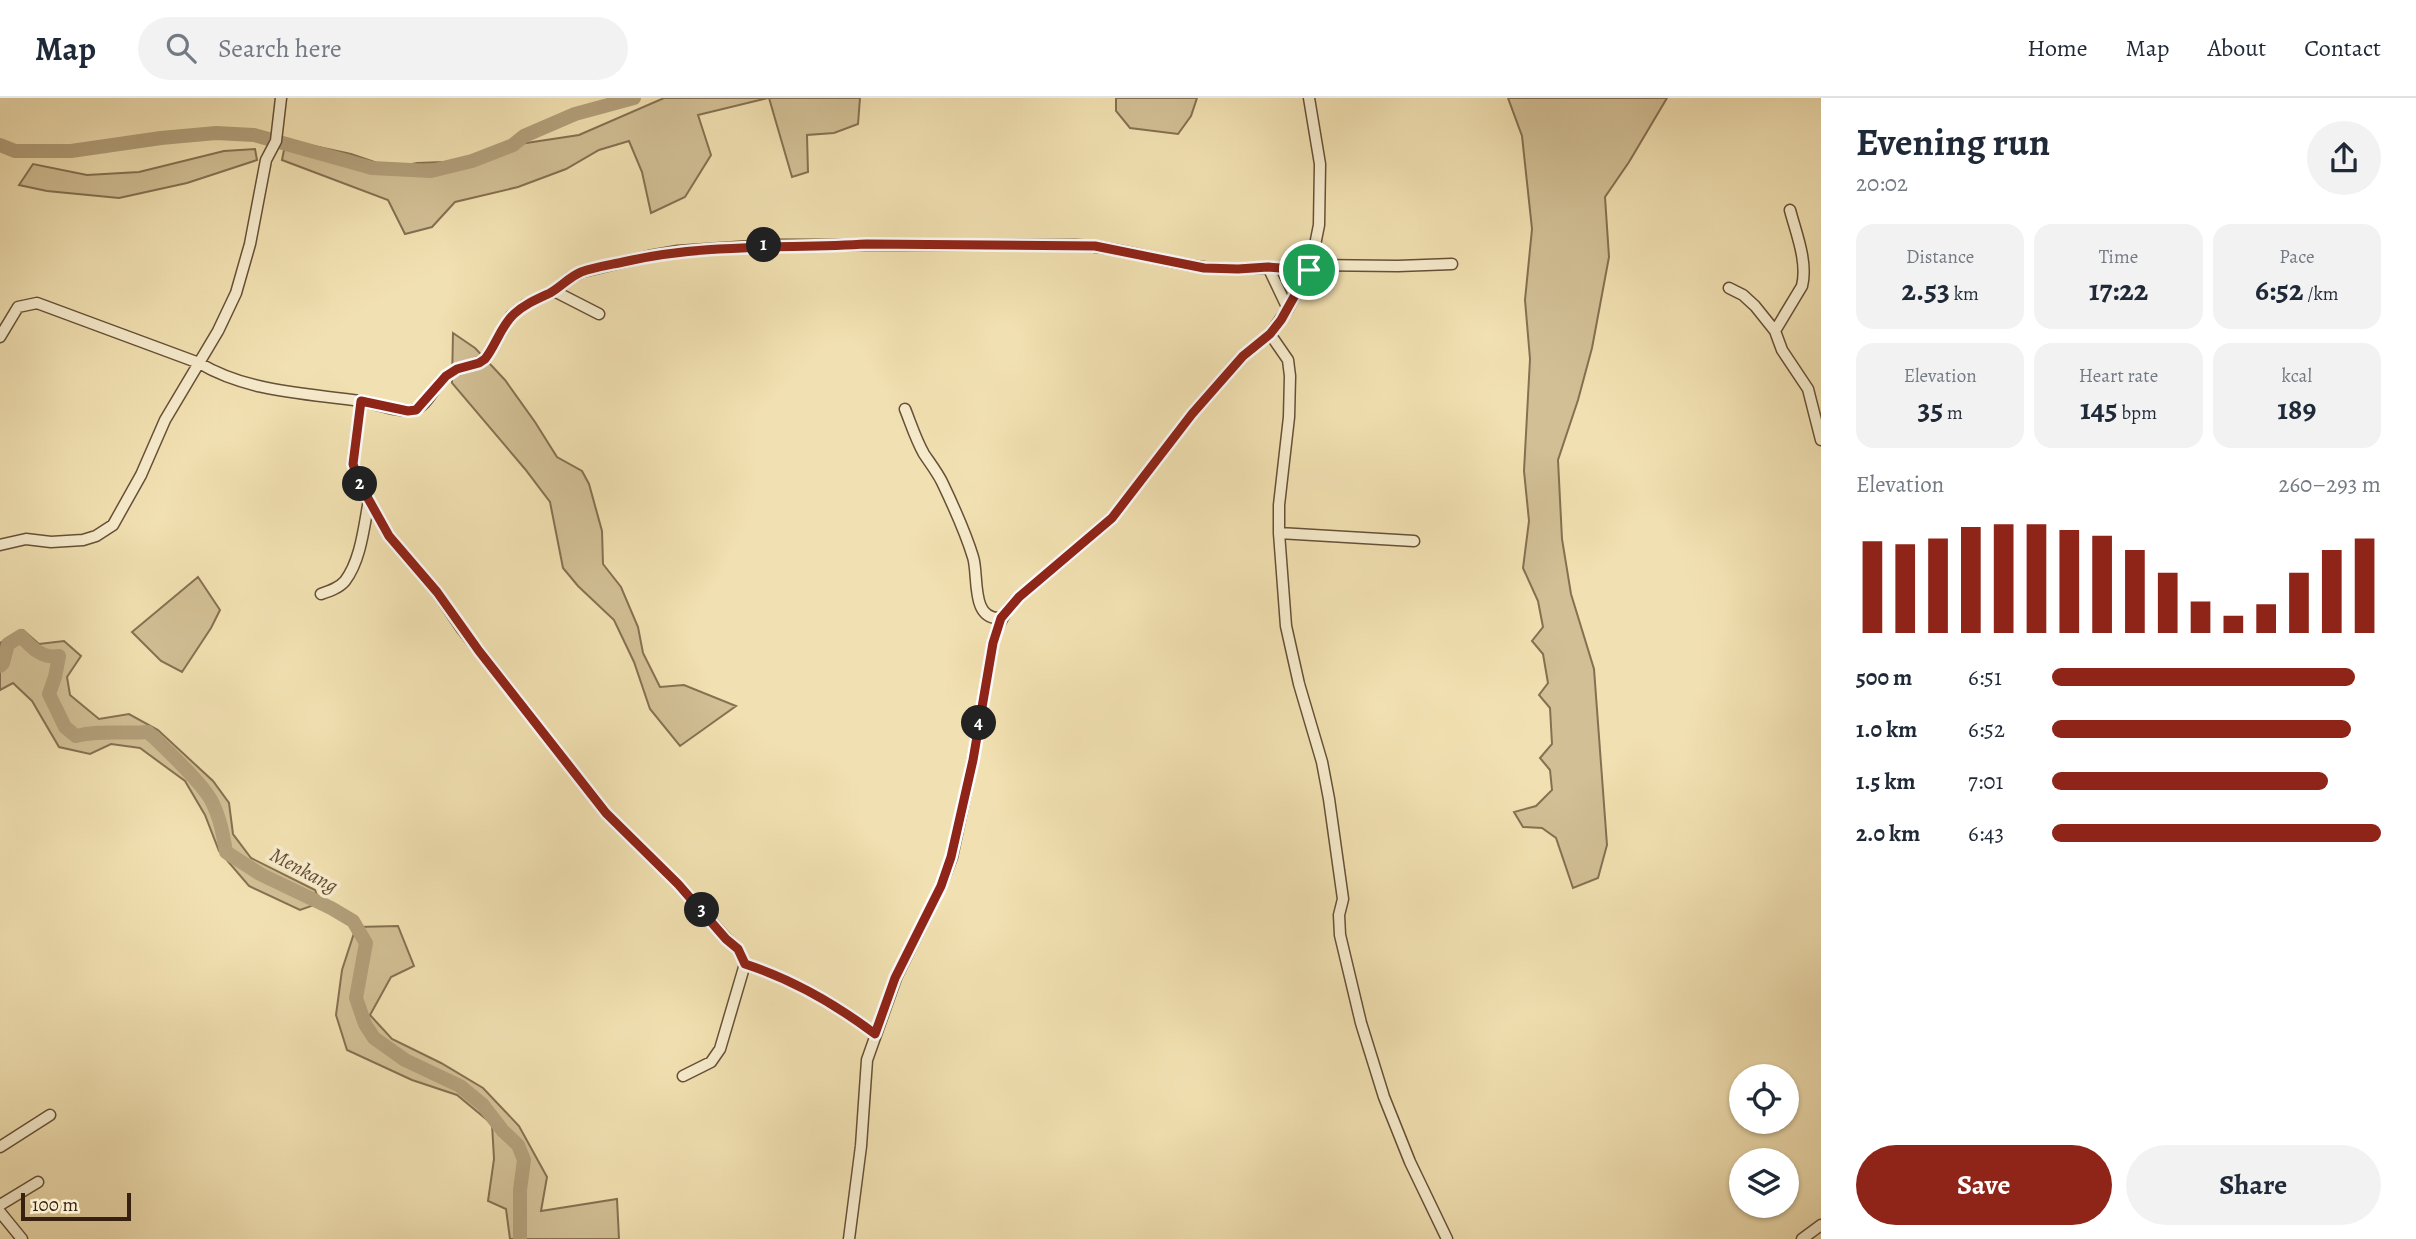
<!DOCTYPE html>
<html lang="en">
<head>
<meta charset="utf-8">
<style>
  body { margin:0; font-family:Alegreya,serif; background:#f2f2f3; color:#1f2937; height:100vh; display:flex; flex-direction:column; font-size:26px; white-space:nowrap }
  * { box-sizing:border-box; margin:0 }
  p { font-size:23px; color:#747a83 }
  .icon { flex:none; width:38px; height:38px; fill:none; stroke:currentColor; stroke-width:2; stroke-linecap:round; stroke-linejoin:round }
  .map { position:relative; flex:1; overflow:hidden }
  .sheet { display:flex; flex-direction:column; background:#fff; width:595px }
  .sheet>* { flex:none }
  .tools { position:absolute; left:1729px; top:966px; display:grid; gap:14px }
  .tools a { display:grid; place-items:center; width:70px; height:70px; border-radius:50%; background:#fff; box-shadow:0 2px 5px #0004; font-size:35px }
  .scale { position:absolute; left:21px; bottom:18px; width:110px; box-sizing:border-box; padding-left:7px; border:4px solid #38200e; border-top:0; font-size:19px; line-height:24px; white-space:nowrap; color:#38200e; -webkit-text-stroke:5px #f6ebcc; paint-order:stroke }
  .pin { position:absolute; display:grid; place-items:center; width:60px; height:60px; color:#fff; margin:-30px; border:4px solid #fff; border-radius:50%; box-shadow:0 2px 7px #0007 }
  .km { position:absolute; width:35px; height:35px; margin:-18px; border-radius:50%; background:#222; color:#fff; font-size:19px; line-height:35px; text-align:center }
  .round { display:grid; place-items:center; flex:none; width:74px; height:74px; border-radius:37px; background:#f2f2f3 }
  .overview { display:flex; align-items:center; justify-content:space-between; height:119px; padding:0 35px }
  h1 { font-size:38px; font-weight:700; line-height:52px }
  .figures { display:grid; grid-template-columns:repeat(3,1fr); gap:10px; height:119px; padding:7px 35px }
  .figures div { display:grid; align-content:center; border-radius:18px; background:#f2f2f3; text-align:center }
  .figures b { font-size:30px; font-weight:700 }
  .figures small { font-size:19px; font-weight:400 }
  .figures p { font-size:19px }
  .chart { height:196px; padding:14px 35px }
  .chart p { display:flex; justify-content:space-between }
  .chart svg { width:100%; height:126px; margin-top:7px; stroke:#8f2418; stroke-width:6 }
  .button { display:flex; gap:14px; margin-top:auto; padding:14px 35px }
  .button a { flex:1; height:80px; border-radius:42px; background:#8f2418; color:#fff; font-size:28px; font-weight:700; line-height:80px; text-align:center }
  .button a+a { background:#f2f2f3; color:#1f2937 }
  ul { padding:0 35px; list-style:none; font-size:23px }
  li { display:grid; grid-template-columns:112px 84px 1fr; align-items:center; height:52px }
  li i { height:18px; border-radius:9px; background:#8f2418 }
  header { display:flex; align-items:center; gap:42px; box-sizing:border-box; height:98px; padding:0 35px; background:#fff; border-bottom:2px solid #e0e1e3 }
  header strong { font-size:33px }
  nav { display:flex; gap:38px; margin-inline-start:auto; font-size:24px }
  .search { width:490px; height:63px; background:#f2f2f3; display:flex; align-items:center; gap:18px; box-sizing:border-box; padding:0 24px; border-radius:38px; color:#747a83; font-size:26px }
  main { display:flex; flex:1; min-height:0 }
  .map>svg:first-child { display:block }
  .green { fill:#d2bf95; stroke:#857052; stroke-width:2 }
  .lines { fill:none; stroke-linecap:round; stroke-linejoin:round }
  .river { stroke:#b29f7a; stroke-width:14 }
  .minor-casing { stroke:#665037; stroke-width:13 }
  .minor { stroke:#f6ebcc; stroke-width:10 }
  .route-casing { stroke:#fff; stroke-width:14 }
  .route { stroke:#8f2418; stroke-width:9 }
  .labels { text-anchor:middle; stroke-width:7; stroke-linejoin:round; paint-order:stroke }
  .water-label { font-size:21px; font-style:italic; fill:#634c34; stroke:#f6ebcc }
</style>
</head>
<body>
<header>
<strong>Map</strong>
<div class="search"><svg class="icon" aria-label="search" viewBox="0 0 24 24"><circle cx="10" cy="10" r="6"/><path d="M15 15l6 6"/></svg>Search here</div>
<nav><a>Home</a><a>Map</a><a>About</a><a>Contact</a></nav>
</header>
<main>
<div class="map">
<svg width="1821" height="1141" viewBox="0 0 1821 1141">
  <rect width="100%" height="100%" fill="#f1e0b1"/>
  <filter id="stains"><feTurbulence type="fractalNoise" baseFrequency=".00286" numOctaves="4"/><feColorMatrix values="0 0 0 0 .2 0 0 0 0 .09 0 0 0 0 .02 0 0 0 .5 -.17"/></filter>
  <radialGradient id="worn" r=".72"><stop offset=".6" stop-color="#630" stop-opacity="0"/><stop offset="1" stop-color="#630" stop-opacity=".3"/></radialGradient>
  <path class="green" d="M664,0h104l-70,17 13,40 -26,42 -34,16 -9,-41 -13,-31 -30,9 -33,19 -48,18 -63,15 -23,25 -27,7 -17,-34 -106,-40 4,-20 65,14 41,14 25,-5 55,-2 41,-16 66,-10z
    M769,0h91l-2,26 -24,9 -27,2 1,37 -16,5z
    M1116,0h81l-6,18 -13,18 -48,-6 -14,-17z
    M1508,0h159l-38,64 -24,35 4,60 -17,91 -14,52 -20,60 4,79 9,55 23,75 13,176 -9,33 -25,10 -17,-50 -14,-10 -19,-1 -9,-15 22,-6 16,-16 -2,-20 -10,-12 12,-14 -2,-36 -11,-13 9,-12 -5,-29 -11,-13 11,-14 -5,-26 -15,-33 6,-47 -5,-50 6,-112 -5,-59 7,-71 -10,-93z
    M255,51l2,11 -70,23 -68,15 -72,-7 -28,-6 14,-21 54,11 52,-3 85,-21z
    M453,235l22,15 30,32 30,42 22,35 25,14 7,13 13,47 1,33 18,23 17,40 5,26 17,34 24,-2 52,21 -56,40 -30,-37 -16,-47 -20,-42 -36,-34 -15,-18 -13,-66 -25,-33 -73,-86z
    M198,479l22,33 -9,18 -29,44 -21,-11 -29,-29z
    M23,532l16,14 25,-3 17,15 -14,21 3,18 29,24 30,-5 29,16 55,51 16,22 4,31 18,24 64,32 5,13 -20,7 -51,-24 -30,-35 -14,-36 -20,-34 -45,-33 -29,-4 -21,10 -31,-7 -27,-46 -19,-18 -13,7v-47z
    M398,828l16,40 -23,11 -21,38 22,24 49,24 42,25 36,38 28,51 -6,34 76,-12 2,40h-109l-4,-30 -18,-8 6,-42 -2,-35 -35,-29 -45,-15 -65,-30 -11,-35 6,-45 14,-43z"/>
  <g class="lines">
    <path class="river" d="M0,47l15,6h56l90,-13 55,-5 38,2 118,33 59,3 41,-10 41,-16 11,-9 51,-22 59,-16
      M0,568l3,-3 5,-19 13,-8c11,12 21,23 38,20l-4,21 -6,17 16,33 11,9c23,-6 47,-2 72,-4 16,15 53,50 63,68 9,17 12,34 15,52l34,22 71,34 22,13 13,22 -10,55 9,26 9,14 31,22 55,26 23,19 20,26 15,14 6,15 -4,30v49"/>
    <defs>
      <path id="minor" d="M1311,167l87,1 54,-2
        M1268,169l20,42 -2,3
        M1729,190l14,7 12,11 20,25 7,19 26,39 13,51
        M554,193l45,23
        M1775,233l27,-45c6,-24 -6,-53 -12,-76
        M1270,236l18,26 2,16 -1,41 -10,88v28l7,93 13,58 23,78 7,37 14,100 -4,16 1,20 21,88 23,74 26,65 37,77
        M0,239l18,-30 19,-4 162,60c49,29 105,30 161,38 14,2 40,12 53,9 15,-4 21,-24 33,-34 12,-10 27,-9 39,-17l26,-43 14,-11 29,-14 16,-13 12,-6 67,-16 29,-5 91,-6h306c43,2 84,16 127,22 36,5 72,-3 107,3
        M361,303l-8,62 7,21 29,52 48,56 25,37 144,184 72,71 48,54 12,11 7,15c50,17 88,38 130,70
        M905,311c6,15 11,31 19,45 6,9 13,18 18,28 11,23 23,49 31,75 6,18 -3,64 28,61
        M1279,435l135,8
        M0,447l26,-6 25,3 32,-2 13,-4 17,-11 28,-50 24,-55 53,-89 18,-38 14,-49 16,-84 10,-19 5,-43
        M321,496c9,-3 18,-6 24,-13 16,-21 19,-55 24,-81
        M683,978l28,-14 9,-13 25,-85
        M0,1049l50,-32
        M0,1107l38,-23
        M0,1114l22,27
        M849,1141l12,-93 6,-86 29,-82 45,-92 11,-29 21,-98 20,-116c5,-19 11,-31 26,-46l93,-79 80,-104 51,-58 27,-22 19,-27 22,-42 8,-40 1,-61 -11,-66
        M1802,1141l19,-14"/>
    </defs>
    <use href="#minor" class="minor-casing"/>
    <use href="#minor" class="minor"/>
  </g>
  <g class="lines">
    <defs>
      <path id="route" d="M867,146l228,2 109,22 34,1 30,-2 41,3 -28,50 -11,14 -27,22 -51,58 -80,104 -93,79 -18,21 -8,25 -20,117 -22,97 -10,29 -46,92 -20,56c-41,-31 -81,-54 -130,-70l-7,-15 -12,-10 -48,-55 -72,-71 -127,-162 -42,-59 -48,-56 -29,-52 -7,-20 8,-63 47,10 8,-1 30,-34 11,-7 22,-6 6,-4c11,-14 16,-33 29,-45 11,-10 23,-15 36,-21 11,-6 19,-16 31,-21 14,-5 28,-7 42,-10 81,-19 162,-13 244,-18z"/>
    </defs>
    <use href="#route" class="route-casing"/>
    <use href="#route" class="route"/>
  </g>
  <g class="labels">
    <g class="water-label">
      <text transform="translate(304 772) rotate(28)" y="7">Menkang</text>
    </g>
  </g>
  <rect width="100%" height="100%" filter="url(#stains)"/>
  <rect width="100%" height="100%" fill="url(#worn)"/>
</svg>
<div class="tools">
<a><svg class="icon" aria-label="locate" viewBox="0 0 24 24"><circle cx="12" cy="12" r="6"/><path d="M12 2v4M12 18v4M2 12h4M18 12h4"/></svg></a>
<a><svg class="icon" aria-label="layers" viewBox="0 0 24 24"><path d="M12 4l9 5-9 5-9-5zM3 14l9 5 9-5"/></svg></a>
</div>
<div class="scale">100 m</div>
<div class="pin" style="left:1309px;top:172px;background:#1e9e55"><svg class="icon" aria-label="arrive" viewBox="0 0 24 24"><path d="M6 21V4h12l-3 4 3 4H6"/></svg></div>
<b class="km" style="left:764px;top:147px">1</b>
<b class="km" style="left:360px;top:386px">2</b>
<b class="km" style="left:702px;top:812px">3</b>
<b class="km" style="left:979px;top:625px">4</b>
</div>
<section class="sheet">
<div class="overview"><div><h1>Evening run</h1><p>20:02</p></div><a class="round"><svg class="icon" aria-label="share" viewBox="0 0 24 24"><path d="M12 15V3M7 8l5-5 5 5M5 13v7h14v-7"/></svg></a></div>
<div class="figures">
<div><p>Distance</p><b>2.53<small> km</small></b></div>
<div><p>Time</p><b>17:22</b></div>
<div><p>Pace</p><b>6:52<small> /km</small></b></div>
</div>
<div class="figures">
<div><p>Elevation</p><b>35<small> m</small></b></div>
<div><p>Heart rate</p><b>145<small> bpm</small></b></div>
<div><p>kcal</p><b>189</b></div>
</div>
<div class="chart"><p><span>Elevation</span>260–293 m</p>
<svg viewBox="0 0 160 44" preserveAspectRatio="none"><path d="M5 44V12M15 44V13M25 44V11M35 44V7M45 44V6M55 44V6M65 44V8M75 44V10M85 44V15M95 44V23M105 44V33M115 44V38M125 44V34M135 44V23M145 44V15M155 44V11"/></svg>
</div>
<ul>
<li><b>500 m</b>6:51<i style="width:92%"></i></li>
<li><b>1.0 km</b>6:52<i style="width:91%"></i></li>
<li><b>1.5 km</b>7:01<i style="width:84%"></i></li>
<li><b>2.0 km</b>6:43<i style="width:100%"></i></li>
</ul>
<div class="button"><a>Save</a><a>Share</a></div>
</section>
</main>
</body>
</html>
